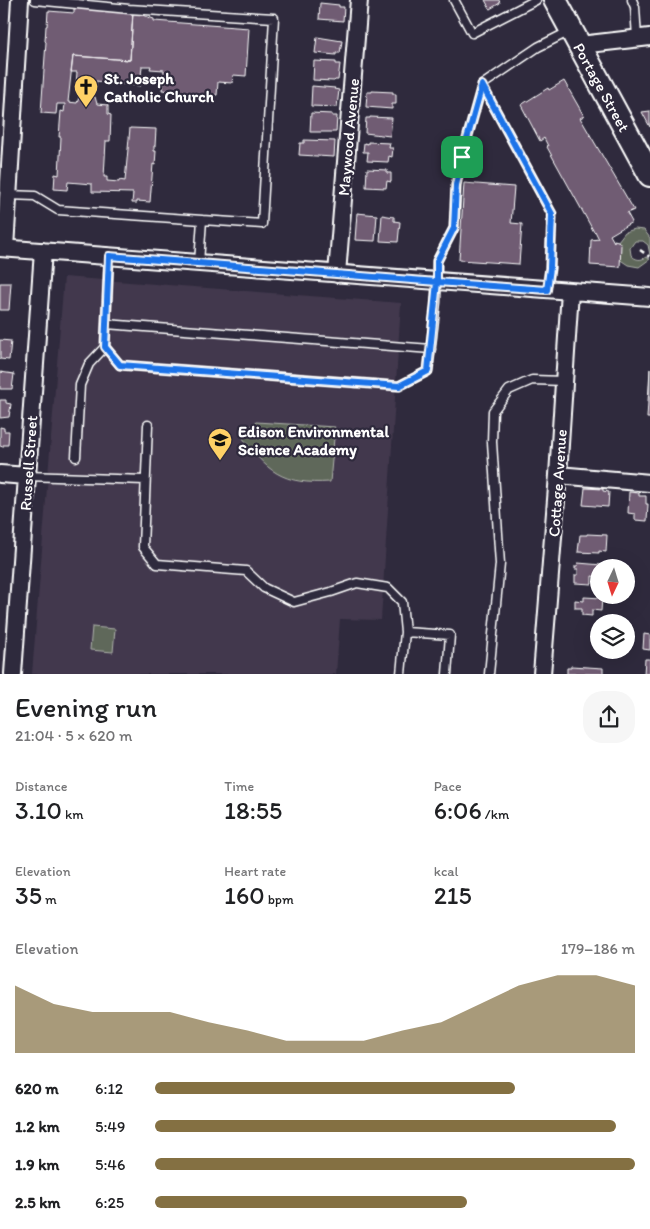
<!DOCTYPE html>
<html lang="en">
<head>
<meta charset="utf-8">
<style>
  body { margin:0; font-family:Itim,sans-serif; background:#f6f6f6; color:#202124; height:100vh; display:flex; flex-direction:column; font-size:19px; white-space:nowrap }
  * { box-sizing:border-box; margin:0 }
  p { font-size:16px; color:#757577 }
  .icon { flex:none; width:28px; height:28px; fill:none; stroke:currentColor; stroke-width:2; stroke-linecap:round; stroke-linejoin:round }
  .map { position:relative; height:674px; overflow:hidden }
  .drawer { display:flex; flex-direction:column; background:#fff; flex:1 }
  .drawer>* { flex:none }
  .needle { width:32px; rotate:184deg }
  .tools { position:absolute; left:590px; top:559px; display:grid; gap:10px }
  .tools a { display:grid; place-items:center; width:45px; height:45px; border-radius:50%; background:#fff; box-shadow:0 5px 20px #0002; font-size:25px }
  .pin { position:absolute; display:grid; place-items:center; width:42px; height:42px; color:#fff; margin:-21px; border-radius:10px; box-shadow:0 2px 8px #0006 }
  .round { display:grid; place-items:center; flex:none; width:52px; height:52px; border-radius:20px; background:#f6f6f6 }
  .headline { display:flex; align-items:center; justify-content:space-between; height:85px; padding:0 15px }
  h1 { font-size:28px; font-weight:600; line-height:38px }
  .figures { display:grid; grid-template-columns:repeat(3,1fr); gap:8px; height:85px; padding:5px 15px }
  .figures div { display:grid; align-content:center }
  .figures b { font-size:25px; font-weight:600 }
  .figures small { font-size:14px; font-weight:400 }
  .figures p { font-size:14px }
  .chart { height:140px; padding:10px 15px }
  .chart p { display:flex; justify-content:space-between }
  .chart svg { width:100%; height:90px; margin-top:5px; fill:#847042; opacity:.7 }
  ul { padding:0 15px; list-style:none; font-size:16px }
  li { display:grid; grid-template-columns:80px 60px 1fr; align-items:center; height:38px }
  li i { height:12px; border-radius:6px; background:#847042 }
  .map>svg:first-child { display:block }
  .built { fill:#42394d }
  .green { fill:#5f675a; stroke:#afb3ac }
  .building { fill:#6f5b73; stroke:#fff }
  .lines { fill:none; stroke-linecap:round; stroke-linejoin:round }
  .lane-casing { stroke:#fff; stroke-width:11 }
  .street-casing { stroke:#fff; stroke-width:20 }
  .secondary-casing { stroke:#fff; stroke-width:26 }
  .path { stroke:#fff; stroke-width:2.5; stroke-dasharray:5 4; stroke-linecap:butt }
  .lane { stroke:#2f2a3d; stroke-width:8 }
  .street { stroke:#2f2a3d; stroke-width:16 }
  .secondary { stroke:#2f2a3d; stroke-width:22 }
  .route-casing { stroke:#fff; stroke-width:10 }
  .route { stroke:#1a73e8; stroke-width:6 }
  .labels { text-anchor:middle; stroke-width:4.5; stroke-linejoin:round; paint-order:stroke }
  .poi-label { font-size:16px; font-weight:bold; fill:#fff; stroke:#2f2a3d; text-anchor:start }
  .street-label { font-size:16px; fill:#fff; stroke:#2f2a3d }
</style>
</head>
<body>
<div class="map">
<svg width="650" height="674" viewBox="0 0 650 674">
  <rect width="100%" height="100%" fill="#2f2a3d"/>
  <filter id="ink" filterUnits="userSpaceOnUse"><feTurbulence type="fractalNoise" baseFrequency=".02" numOctaves="2"/><feDisplacementMap in="SourceGraphic" scale="10" xChannelSelector="R" yChannelSelector="G"/><feConvolveMatrix kernelMatrix="1 2 1 2 8 2 1 2 1" color-interpolation-filters="sRGB"/></filter>
  <g filter="url(#ink)">
    <path class="built" d="M64,277l337,26 -20,317 -41,-1 -4,55h-304z"/>
    <path class="green" d="M635,229l9,1 6,8v17l-2,-10 -5,-4h-8l-5,7 1,7c4,5 10,6 15,2l4,2 -11,8 -11,-2 -9,-6 -1,-18 7,-9z
      M256,422l79,5 -5,55c-48,3 -63,-10 -90,-48z
      M92,627l23,2 -2,23 -23,-2z"/>
    <path class="building" d="M485,0h14l1,3 -10,6z
      M320,3l19,2v2h5l-1,14 -24,-2z
      M74,8l59,4 -3,48 -57,-4 -5,46 9,1 3,-8 7,-2 8,4 2,7 11,1v9l3,1 -1,26h-4l-2,36h3v4l12,1v-2l6,1 5,-53 26,1 -1,17h-1v5h2l-1,14 -2,-1 -3,38 -13,-1v2h-5l1,-10 -41,-1v-8l-24,-2 -1,8 -13,-1 1,-15 4,1 2,-38h-2l2,-26 3,1 1,-8h-8l-1,10 -15,-1 5,-71 -1,-1 1,-15h1l1,-15 26,2z
      M133,12l21,7v2l95,7 -3,48 -13,-1 -1,8 -14,-1 -1,13 -11,-1v2l-33,-2v-3l-11,-1 2,-20 -14,-1 1,-3h-9l-2,20 -44,-5v6l-20,-1 1,-14h-6l2,-16 57,4z
      M317,37l25,4 -2,12h-4v2l-21,-2z
      M314,61l22,1v2h4l-2,16h-3l-1,1 -21,-1z
      M564,81l20,35 -4,2 2,3 52,89 -7,3 5,9 -22,13 4,7v-2l4,1 3,4 -1,22 -30,-2 1,-25 8,-1 -4,-8 -1,1 -47,-85 1,-1 -4,-8 -4,3 -19,-36 27,-17 1,2z
      M312,86l23,2 -1,1 5,1 -2,17 -26,-1z
      M372,91l21,1v2h3v10h-4v5l-26,-2 1,-15h5z
      M650,111v16l-8,-15z
      M311,113l21,1v2h5l-1,16h-26z
      M370,117l22,1 -2,18 -25,-3 1,-15h4z
      M304,140l31,1 -1,16 -35,-2 1,-12h4z
      M368,142l22,1 -1,5h4l-1,9 -3,-1 -1,6 -21,-1 1,-9h-5l1,-9 4,1z
      M367,169l20,1v3h4v9l-4,-1 -1,7 -20,-1z
      M464,183l50,4 -3,36 11,1 -3,40 -60,-4z
      M357,213l20,2 -2,26 -20,-1z
      M382,215l12,2v4l6,1 -2,20 -18,-1z
      M0,283h11l-2,27h-9z
      M0,340l11,1 -2,19 -9,-1z
      M650,369v49h-3z
      M0,372l14,2 -2,15h-12z
      M0,400h6v3l5,1 -2,13 -9,1z
      M0,427l4,1v3h5l-1,14h-5v2l-3,-1z
      M585,488l18,1v2l6,1 -1,15 -25,-2z
      M629,492l10,1v3h7v8h2l-1,17 -12,-1v-6l-7,-1z
      M587,534l20,1 -1,17 -7,-1v2l-21,-1 2,-17h7z
      M578,563l24,2 -1,3h-2v9l-7,-1v8l-17,-1v-8h3v-6h-3v-3h2z
      M584,597l18,1 -1,13 -9,-1v6l-10,-1v-7h-7v-8l9,1z
      M644,634l6,1v15l-7,-1z
      M645,659h5v15h-6z
      M571,666l32,2v6h-36v-6h4z"/>
    <g class="lines">
      <defs>
        <path id="lane" d="M35,0l94,9 145,9 -12,206 -60,-4 -3,43
          M454,0l18,33 64,-33
          M632,0l3,7 2,31
          M482,85l70,129 -2,54 -3,21
          M8,195l27,1 23,14 144,10
          M109,256l-4,91 15,18 279,21 29,-15 8,-69 1,-41 17,-33 2,-43 6,-28 20,-72 56,-38 32,-16
          M106,324l325,25
          M148,425l-5,122 14,17 89,7 18,17 30,14 37,-10 26,-9 31,5 14,14 3,30
          M76,457l4,-72 9,-21 16,-17
          M27,476l118,4
          M401,674l4,-42 45,3 -3,39
          M489,674l11,-110 -8,-122 1,-31 16,-21 23,-10 32,1"/>
        <path id="street" d="M580,45l70,-8
          M0,248l650,49
          M5,248l15,-248
          M337,274l22,-274
          M0,474l27,2
          M558,475l92,8
          M13,674l30,-423
          M542,674l16,-199 12,-184"/>
        <path id="secondary" d="M555,0l95,175"/>
      </defs>
      <use href="#lane" class="lane-casing"/>
      <use href="#street" class="street-casing"/>
      <use href="#secondary" class="secondary-casing"/>
      <path class="path" d="M640,250l10,7"/>
      <use href="#lane" class="lane"/>
      <use href="#street" class="street"/>
      <use href="#secondary" class="secondary"/>
    </g>
  </g>
  <g class="lines" filter="url(#ink)">
    <defs>
      <path id="route" d="M462,157l-6,28 -2,43 -17,33v21l-328,-26 -4,91 15,18 279,21 29,-15 9,-89 110,8 3,-22 2,-54 -70,-129 -20,72"/>
    </defs>
    <use href="#route" class="route-casing"/>
    <use href="#route" class="route"/>
  </g>
  <defs>
    <symbol id="church-pin" viewBox="-11 -11 22 30"><path d="M0 17L-7.5 6A9.5 9.5 0 1 1 7.5 6Z" fill="#ffd166" stroke="#2f2a3d"/><path d="M-1.2-6h2.4v3.5h3.3v2.4h-3.3V6h-2.4V-.1h-3.3v-2.4h3.3Z" fill="#111"/></symbol>
    <symbol id="school-pin" viewBox="-11 -11 22 30"><path d="M0 17L-7.5 6A9.5 9.5 0 1 1 7.5 6Z" fill="#ffd166" stroke="#2f2a3d"/><path d="M0-5L7-2L0 1L-7-2ZM-4 1L0 2.5L4 1V4Q0 6-4 4Z" fill="#111"/></symbol>
  </defs>
  <g fill-rule="evenodd">
    <use href="#church-pin" x="72" y="73" width="28" height="38"/>
    <use href="#school-pin" x="206" y="426" width="28" height="38"/>
  </g>
  <g class="labels">
    <g class="poi-label">
      <text x="104" y="84">St. Joseph<tspan x="104" dy="18">Catholic Church</tspan></text>
      <text x="238" y="437">Edison Environmental<tspan x="238" dy="18">Science Academy</tspan></text>
    </g>
    <g class="street-label">
      <text transform="translate(602 87) rotate(61)" y="6">Portage Street</text>
      <text transform="translate(348 137) rotate(-85)" y="6">Maywood Avenue</text>
      <text transform="translate(28 463) rotate(-86)" y="6">Russell Street</text>
      <text transform="translate(557 483) rotate(-86)" y="6">Cottage Avenue</text>
    </g>
  </g>
</svg>
<div class="tools">
<a><svg class="needle" viewBox="-14 -14 28 28"><path d="M0-13l5 13h-10z" fill="#e53935"/><path d="M0 13l5-13h-10z" fill="#757577"/></svg></a>
<a><svg class="icon" aria-label="layers" viewBox="0 0 24 24"><path d="M12 4l9 5-9 5-9-5zM3 14l9 5 9-5"/></svg></a>
</div>
<div class="pin" style="left:462px;top:157px;background:#1e9e55"><svg class="icon" aria-label="arrive" viewBox="0 0 24 24"><path d="M6 21V4h12l-3 4 3 4H6"/></svg></div>
</div>
<section class="drawer">
<div class="headline"><div><h1>Evening run</h1><p>21:04 · 5 × 620 m</p></div><a class="round"><svg class="icon" aria-label="share" viewBox="0 0 24 24"><path d="M12 15V3M7 8l5-5 5 5M5 13v7h14v-7"/></svg></a></div>
<div class="figures">
<div><p>Distance</p><b>3.10<small> km</small></b></div>
<div><p>Time</p><b>18:55</b></div>
<div><p>Pace</p><b>6:06<small> /km</small></b></div>
</div>
<div class="figures">
<div><p>Elevation</p><b>35<small> m</small></b></div>
<div><p>Heart rate</p><b>160<small> bpm</small></b></div>
<div><p>kcal</p><b>215</b></div>
</div>
<div class="chart"><p><span>Elevation</span>179–186 m</p>
<svg viewBox="0 0 160 44" preserveAspectRatio="none"><path d="M0 44V11L10 20L20 24L30 24L40 24L50 29L60 33L70 38L80 38L90 38L100 33L110 29L120 20L130 11L140 6L150 6L160 11V44z"/></svg>
</div>
<ul>
<li><b>620 m</b>6:12<i style="width:75%"></i></li>
<li><b>1.2 km</b>5:49<i style="width:96%"></i></li>
<li><b>1.9 km</b>5:46<i style="width:100%"></i></li>
<li><b>2.5 km</b>6:25<i style="width:65%"></i></li>
</ul>
</section>
</body>
</html>
